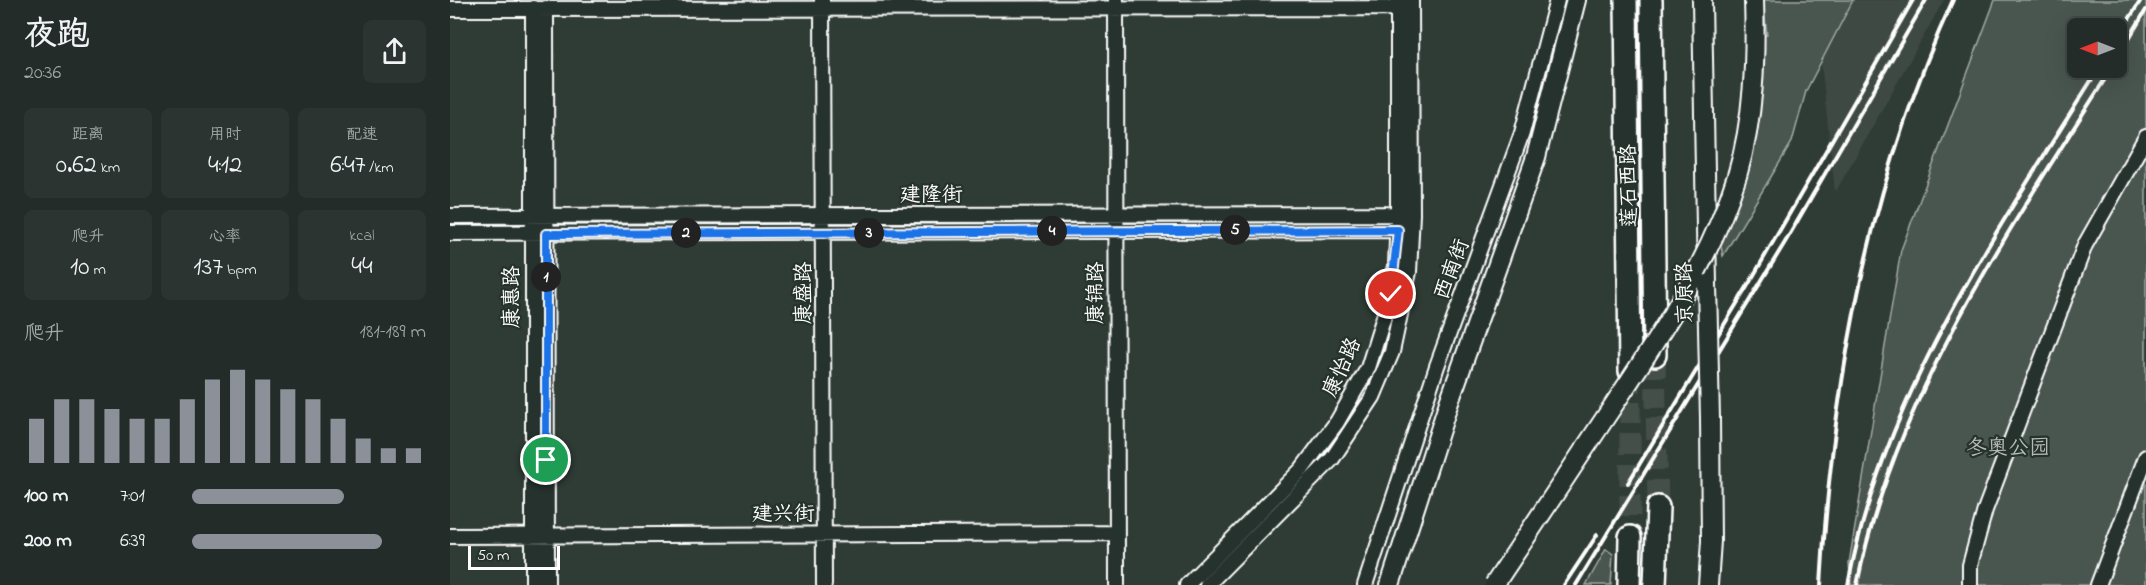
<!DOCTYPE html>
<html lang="zh">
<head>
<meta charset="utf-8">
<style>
  body { margin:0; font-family:"Indie Flower","LXGW WenKai TC",sans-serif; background:#2b3430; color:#f1f3f6; height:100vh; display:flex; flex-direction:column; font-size:22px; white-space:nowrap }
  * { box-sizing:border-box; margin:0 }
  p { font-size:20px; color:#a3a7a8 }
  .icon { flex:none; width:33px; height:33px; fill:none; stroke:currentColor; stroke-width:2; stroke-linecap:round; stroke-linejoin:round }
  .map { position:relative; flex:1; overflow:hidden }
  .details { display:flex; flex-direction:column; background:#232c28; width:450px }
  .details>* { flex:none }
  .needle { width:39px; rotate:270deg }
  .tools { position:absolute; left:1617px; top:18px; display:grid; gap:12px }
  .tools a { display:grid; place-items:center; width:60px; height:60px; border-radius:9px; background:#232c28; box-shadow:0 6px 24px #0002,0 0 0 2px #404845; font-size:30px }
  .scale { position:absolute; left:18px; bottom:15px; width:92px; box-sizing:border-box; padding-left:6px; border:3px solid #fff; border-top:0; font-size:16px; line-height:21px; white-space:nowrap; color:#fff; -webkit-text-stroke:4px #26332d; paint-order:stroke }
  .pin { position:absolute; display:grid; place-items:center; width:51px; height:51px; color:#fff; margin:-26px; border:3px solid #fff; border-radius:50%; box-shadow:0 2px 6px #0007 }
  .km { position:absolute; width:30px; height:30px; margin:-15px; border-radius:50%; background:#222; color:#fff; font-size:16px; line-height:30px; text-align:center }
  .round { display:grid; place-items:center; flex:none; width:63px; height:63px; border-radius:9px; background:#2b3430 }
  .headline { display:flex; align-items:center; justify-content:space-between; height:102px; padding:0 24px }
  h1 { font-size:33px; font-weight:600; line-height:45px }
  .figures { display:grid; grid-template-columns:repeat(3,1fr); gap:9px; height:102px; padding:6px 24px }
  .figures div { display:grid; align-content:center; border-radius:9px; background:#2b3430; text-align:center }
  .figures b { font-size:26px; font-weight:600 }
  .figures small { font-size:16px; font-weight:400 }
  .figures p { font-size:16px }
  .chart { height:168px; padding:12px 24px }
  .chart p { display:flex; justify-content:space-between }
  .chart svg { width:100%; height:108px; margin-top:6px; stroke:#8c9099; stroke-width:6 }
  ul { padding:0 24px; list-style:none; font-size:20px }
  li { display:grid; grid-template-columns:96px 72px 1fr; align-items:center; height:45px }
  li i { height:15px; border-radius:8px; background:#8c9099 }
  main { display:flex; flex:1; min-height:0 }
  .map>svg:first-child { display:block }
  .built { fill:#3c4842 }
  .green { fill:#4a544f; stroke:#a4aaa7; stroke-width:1.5; fill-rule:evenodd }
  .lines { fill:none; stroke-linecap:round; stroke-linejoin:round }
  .highway-tunnel { stroke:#444f49; stroke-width:21; stroke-dasharray:21 10; stroke-linecap:butt }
  .minor-casing { stroke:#fff; stroke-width:18 }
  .major-casing { stroke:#fff; stroke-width:22 }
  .highway-casing { stroke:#fff; stroke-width:26 }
  .minor { stroke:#26332d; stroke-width:14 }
  .major { stroke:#26332d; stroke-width:18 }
  .highway { stroke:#26332d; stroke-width:21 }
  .rail { stroke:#fff; stroke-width:4 }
  .major-bridge-casing { stroke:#fff; stroke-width:22; stroke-linecap:butt }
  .major-bridge { stroke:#26332d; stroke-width:18 }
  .route-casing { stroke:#fff; stroke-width:12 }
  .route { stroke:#1a73e8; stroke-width:8 }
  .labels { text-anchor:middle; stroke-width:4.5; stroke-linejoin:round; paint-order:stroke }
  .street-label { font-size:21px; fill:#fff; stroke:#26332d }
  .park-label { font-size:21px; fill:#b7bbb9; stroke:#26332d }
</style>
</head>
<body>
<main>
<section class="details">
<div class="headline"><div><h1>夜跑</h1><p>20:36</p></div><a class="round"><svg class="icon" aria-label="share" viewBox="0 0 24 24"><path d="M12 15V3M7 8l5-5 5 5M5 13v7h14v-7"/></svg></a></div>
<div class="figures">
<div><p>距离</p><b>0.62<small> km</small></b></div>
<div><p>用时</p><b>4:12</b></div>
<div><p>配速</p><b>6:47<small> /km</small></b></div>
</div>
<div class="figures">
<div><p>爬升</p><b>10<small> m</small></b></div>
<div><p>心率</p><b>137<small> bpm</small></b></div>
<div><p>kcal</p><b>44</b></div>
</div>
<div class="chart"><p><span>爬升</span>181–189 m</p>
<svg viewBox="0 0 160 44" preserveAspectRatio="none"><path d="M5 44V26M15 44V18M25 44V18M35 44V22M45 44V26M55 44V26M65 44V18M75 44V10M85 44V6M95 44V10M105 44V14M115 44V18M125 44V26M135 44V34M145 44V38M155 44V38"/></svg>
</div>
<ul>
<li><b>100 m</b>7:01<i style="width:65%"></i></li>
<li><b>200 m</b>6:39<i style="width:81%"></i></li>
</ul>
</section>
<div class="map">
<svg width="1696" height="585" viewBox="0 0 1696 585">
  <rect width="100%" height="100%" fill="#2f3b35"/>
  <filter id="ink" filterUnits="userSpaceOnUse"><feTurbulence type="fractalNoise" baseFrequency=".0167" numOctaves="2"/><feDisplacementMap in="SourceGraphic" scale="12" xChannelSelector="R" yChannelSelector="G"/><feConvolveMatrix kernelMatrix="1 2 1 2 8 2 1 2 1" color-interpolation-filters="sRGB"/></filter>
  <g filter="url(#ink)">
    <path class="built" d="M1403,0h91l-109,193 -14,-130z"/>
    <path class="green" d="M1313,0h90l-47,91 -14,51 -69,114 -9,-43 27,-83 5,-94 21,-1z
      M1545,0h151v585h-295l-2,-22 52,-313zM1628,28h38v40h-38z
      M1156,549l7,5 -2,31h-25z"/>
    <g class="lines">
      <path class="highway-tunnel" d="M1205,356l3,151
        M1180,371v166"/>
      <defs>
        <path id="minor" d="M372,0l2,585
          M666,0l1,585
          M96,8l1,577
          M0,9l948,-1
          M0,216l962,-2
          M0,233l961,-3
          M0,536l667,-3
          M83,585v-577
          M737,585l115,-116 35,-47 31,-54 23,-74 5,-29 2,-51v-214
          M757,585l125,-126 41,-62 19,-45 17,-80 3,-58 -1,-214
          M915,585l72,-219 85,-233 35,-133
          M1520,585v-20l15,-55 100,-265 61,-108
          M1648,585l48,-128"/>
        <path id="major" d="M1252,0l5,284
          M940,585l58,-180 88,-248 40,-157
          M1258,585l3,-44 -1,-122"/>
        <path id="highway" d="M1176,0l4,371
          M1201,0l4,355
          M1179,585l1,-48
          M1205,585l3,-78"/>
      </defs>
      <use href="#minor" class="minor-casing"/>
      <use href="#major" class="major-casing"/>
      <use href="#highway" class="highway-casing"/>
      <use href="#minor" class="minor"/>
      <use href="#major" class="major"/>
      <use href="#highway" class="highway"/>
      <path class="rail" d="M1666,40l25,-40
        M1666,60l30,-50
        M1178,483l119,-196 166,-287
        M1114,585l33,-50
        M1126,585l211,-346 139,-239
        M1371,585c11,-199 48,-403 132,-585
        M1398,585c36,-192 150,-355 251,-517
        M1407,585c38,-190 153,-356 255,-517"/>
      <defs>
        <path id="major-bridge" d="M1257,284l3,135
          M1044,585c40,-61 81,-121 121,-182 48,-72 96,-144 122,-227 17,-57 19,-118 17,-176"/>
      </defs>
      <use href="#major-bridge" class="major-bridge-casing"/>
      <use href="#major-bridge" class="major-bridge"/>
    </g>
  </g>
  <g class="lines" filter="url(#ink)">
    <defs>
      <path id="route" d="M96,460v-226l852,-4 -7,64"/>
    </defs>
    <use href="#route" class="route-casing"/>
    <use href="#route" class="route"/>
  </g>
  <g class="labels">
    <g class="street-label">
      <text transform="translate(1178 186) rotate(-91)" y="7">莲石西路</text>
      <text x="481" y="201">建隆街</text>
      <text transform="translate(1001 269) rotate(-69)" y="7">西南街</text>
      <text transform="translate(353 293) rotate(-90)" y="7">康盛路</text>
      <text transform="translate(645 293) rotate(-90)" y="7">康锦路</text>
      <text transform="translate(1234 293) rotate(-91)" y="7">京原路</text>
      <text transform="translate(61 297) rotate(-90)" y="7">康惠路</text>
      <text transform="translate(891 367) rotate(-65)" y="7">康怡路</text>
      <text x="333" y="520">建兴街</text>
    </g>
    <g class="park-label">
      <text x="1558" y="454">冬奥公园</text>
    </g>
  </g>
</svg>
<div class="tools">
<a><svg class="needle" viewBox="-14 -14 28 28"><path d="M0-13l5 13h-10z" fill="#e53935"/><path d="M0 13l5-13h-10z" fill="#a3a7a8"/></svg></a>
</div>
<div class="scale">50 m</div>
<div class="pin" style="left:96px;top:460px;background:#1e9e55"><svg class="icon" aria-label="arrive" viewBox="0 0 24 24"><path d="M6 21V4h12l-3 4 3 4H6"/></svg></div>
<div class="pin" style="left:941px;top:294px;background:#d93025"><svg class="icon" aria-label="check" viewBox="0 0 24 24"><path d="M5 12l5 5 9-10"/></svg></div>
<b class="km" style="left:96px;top:277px">1</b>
<b class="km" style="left:236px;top:233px">2</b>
<b class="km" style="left:419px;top:233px">3</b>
<b class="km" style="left:602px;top:231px">4</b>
<b class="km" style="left:785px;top:230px">5</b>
</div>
</main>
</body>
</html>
